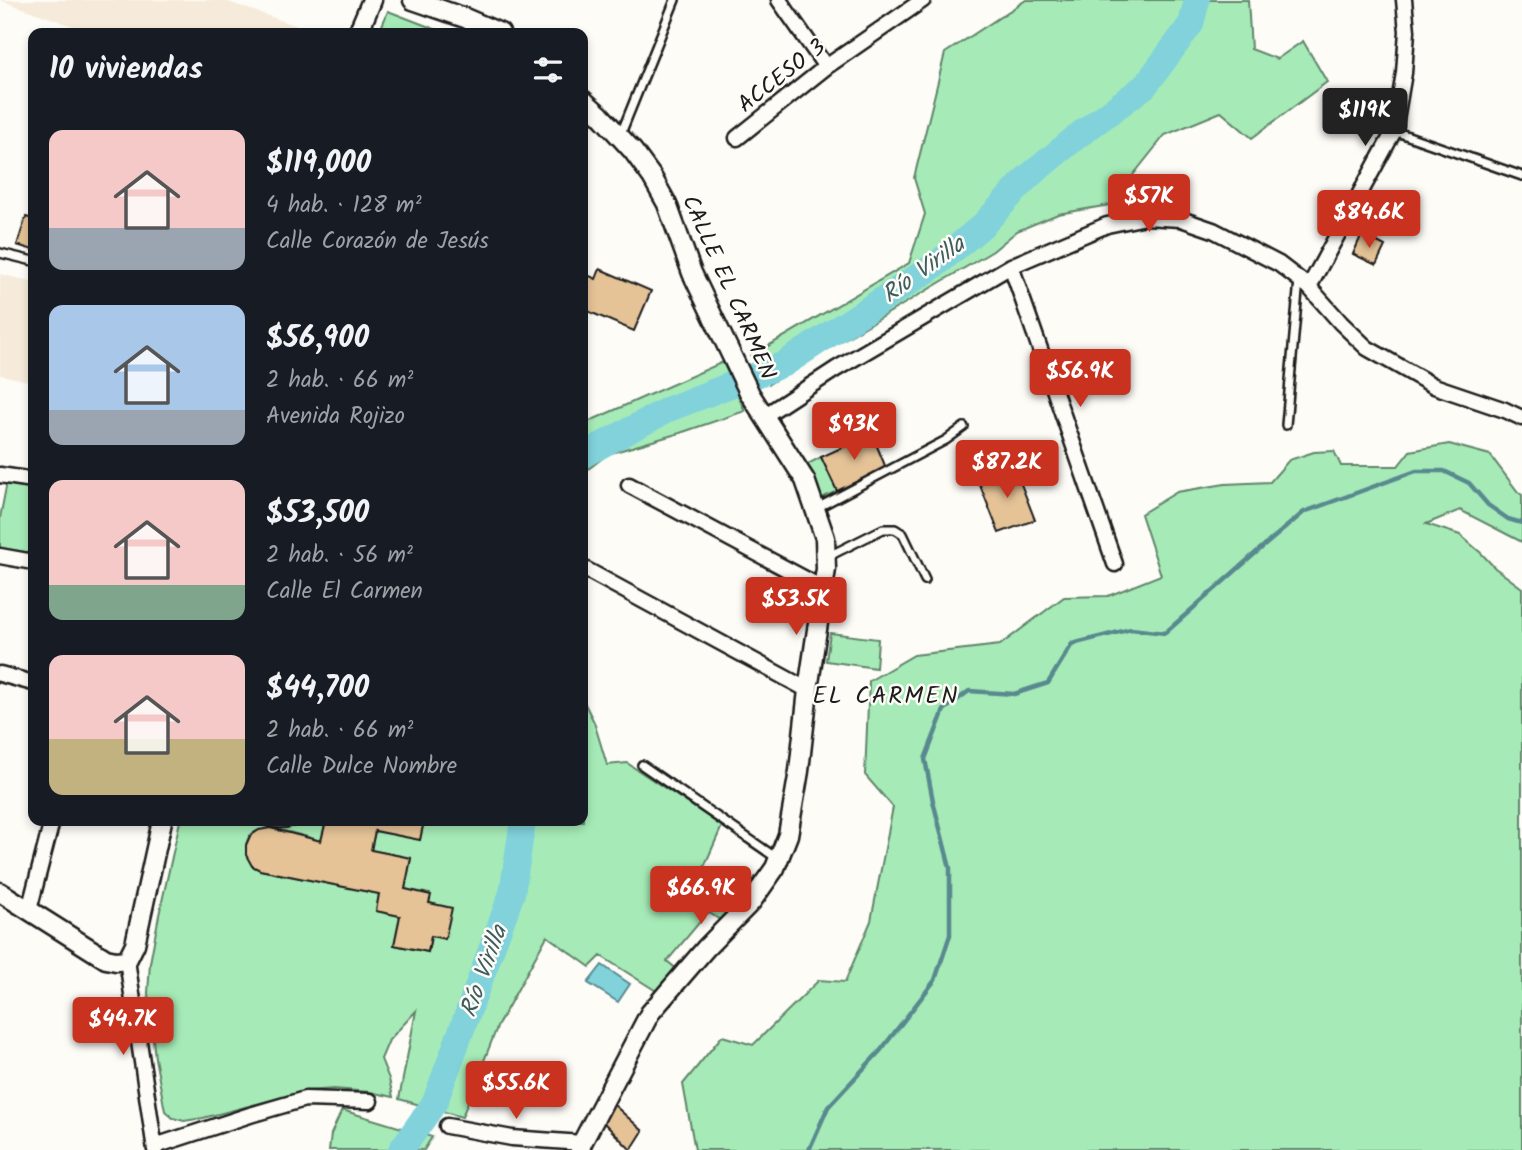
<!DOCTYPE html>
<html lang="es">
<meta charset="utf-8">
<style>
:root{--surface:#171b24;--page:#242831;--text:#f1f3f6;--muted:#9ea1a6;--accent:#c8321e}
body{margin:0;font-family:Kalam,sans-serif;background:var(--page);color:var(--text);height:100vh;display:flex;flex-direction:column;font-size:26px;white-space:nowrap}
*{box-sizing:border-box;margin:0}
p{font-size:23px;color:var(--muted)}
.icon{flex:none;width:38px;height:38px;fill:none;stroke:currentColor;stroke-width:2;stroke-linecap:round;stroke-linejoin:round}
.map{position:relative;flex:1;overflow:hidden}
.panel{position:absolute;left:28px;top:28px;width:560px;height:798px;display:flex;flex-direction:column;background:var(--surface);border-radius:14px;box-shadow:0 4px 10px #0003}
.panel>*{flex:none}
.price{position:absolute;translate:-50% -60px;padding:0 16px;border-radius:7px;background:var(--accent);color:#fff;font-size:23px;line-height:46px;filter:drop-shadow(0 2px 4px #0008)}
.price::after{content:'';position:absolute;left:50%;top:42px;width:21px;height:16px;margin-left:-10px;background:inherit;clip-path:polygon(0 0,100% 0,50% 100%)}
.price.current{background:#222;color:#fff}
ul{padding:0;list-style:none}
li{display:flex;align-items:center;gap:21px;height:175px;padding:0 21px}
li span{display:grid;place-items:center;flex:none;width:196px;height:140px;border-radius:14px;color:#555}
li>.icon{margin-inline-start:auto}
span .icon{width:84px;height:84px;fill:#fffc;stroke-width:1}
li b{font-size:30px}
h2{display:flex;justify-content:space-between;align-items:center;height:84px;padding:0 21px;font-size:30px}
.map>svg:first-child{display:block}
</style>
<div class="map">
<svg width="1522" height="1150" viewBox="0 0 1522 1150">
<rect width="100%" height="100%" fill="#fdfcf7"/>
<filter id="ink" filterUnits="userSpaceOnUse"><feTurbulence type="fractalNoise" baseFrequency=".0143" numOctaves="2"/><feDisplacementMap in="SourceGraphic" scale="14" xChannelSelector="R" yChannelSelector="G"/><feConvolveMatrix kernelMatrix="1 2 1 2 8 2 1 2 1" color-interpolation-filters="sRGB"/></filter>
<g filter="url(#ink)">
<path fill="#f6ebda" d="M0,0H223L317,33H92Z
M0,274L33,282V382L0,375Z"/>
<path fill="#a6ebb7" stroke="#61846a" stroke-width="2" d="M1026,0H1248L1251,49L1277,59L1303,41L1327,82L1252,138L1221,112L1165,135L1122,189L1115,204L1058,214L1017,231L993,251L769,384L751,356L909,263L925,214L914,178L945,53Z
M388,11L445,33H379Z
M723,362L745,411L680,433L608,454L583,473V424Z
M1449,444L1490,455L1518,492L1522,495V542L1460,510L1426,524L1460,535L1481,553L1495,568L1522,588V1150H695L683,1084L722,1036L753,1045L819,980L845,982L871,921L893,807L865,775L869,681L914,655L1000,645L1064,597L1108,596L1161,575L1141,514L1177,492L1225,484L1270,482L1289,460L1314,452L1334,451L1341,466H1398L1410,451Z
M821,457L837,491L820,499L804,466Z
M7,482L33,486V553L0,548V518Z
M830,633L878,639L876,668L826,661Z
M583,700L594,722L607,765L627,763L722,826L704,867L746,897L723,922L708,912L667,961L679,971L661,994L601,956L590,967L547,936L498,1025L462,1117L399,1099L416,1011L389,1040L381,1059L389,1079L393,1097L370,1092L334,1089L306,1091L203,1118L184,1121L173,1118L165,1111L155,1058L148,993L150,963L159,915L180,821H326L321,841C303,836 246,814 246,848C246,859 251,865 260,870L379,894L376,911L400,916L394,945L428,952L431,936L445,938L451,908L429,903L430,894L405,889L411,858L371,850L375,831L420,839L424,821H583Z
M342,1110L432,1137L424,1150H329L331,1134Z"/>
<path fill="#81d2db" stroke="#59898f" stroke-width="2" d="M602,965L630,984L618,1002L588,983Z"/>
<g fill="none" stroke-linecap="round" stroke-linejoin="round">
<path stroke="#59898f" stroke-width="4.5" d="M809,1150L828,1107L881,1050L935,980L950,935V868L933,801L925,759L944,710L969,691L1014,694L1048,683L1072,644L1131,629L1165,633L1259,550L1304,512L1416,471H1444L1469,483L1488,505L1508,519L1522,523"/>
<path stroke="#81d2db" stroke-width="26" d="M583,455L669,409L784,364L937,264L984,224L1029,176L1079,135L1145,86L1191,24L1197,0
M401,1150L435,1102L512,893L523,821"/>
</g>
<path fill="#e5c397" stroke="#1c1c1c" stroke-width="2" d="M26,217L33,219V250L17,245Z
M1362,234L1385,246L1376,265L1353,254Z
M600,269L651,291L634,331L583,309V273L596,279Z
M872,434L886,468L837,491L821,457Z
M1014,466L1035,520L999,533L978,480Z
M326,821H424L420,840L375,831L371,850L411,858L405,889L431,895L429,903L452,908L445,939L431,936L428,952L394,945L400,916L376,911L379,894L260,870L252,866L246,855V845L250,836L259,830L270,828L321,841Z
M613,1104L643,1131L631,1150L602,1121Z"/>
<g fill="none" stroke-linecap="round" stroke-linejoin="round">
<defs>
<path id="service" d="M1394,131L1522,176
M620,136L675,0
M0,253L33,261
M1286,425L1299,280
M817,508L946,440L964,427
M827,557L883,529H895L903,534L925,580
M642,765L778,859
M266,821C276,825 285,824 295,821"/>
<path id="minor" d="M779,0L826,67
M737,138L826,67L923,0
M1011,266L1115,564
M1309,287L1394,131L1404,73L1407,31L1404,0
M764,416L836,369L1011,266L1107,225L1146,217L1181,219L1213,230L1279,264L1309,287L1341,323L1367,348L1434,386L1505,410L1522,418
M0,475L33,480
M629,485L824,589
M0,556L33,562
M583,568L808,690
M0,674L33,683
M29,910L52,821
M127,960L155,1150
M447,1126L512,1138L582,1143
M155,1146L250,1115L305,1099L370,1101"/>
<path id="tertiary" d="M413,0L465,18L500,33
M358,33L372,0
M0,892L106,959L116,961L127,960L135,944L162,821
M580,1150L582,1143L650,1013L706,948L751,902L775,868L788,835L799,771L808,690L826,569L825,538L805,480L750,394L692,273L667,204L652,177L633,151L600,115L583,100"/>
</defs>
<use href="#service" stroke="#1c1c1c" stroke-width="12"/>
<use href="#minor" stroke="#1c1c1c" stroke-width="19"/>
<use href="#tertiary" stroke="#1c1c1c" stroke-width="23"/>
<use href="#service" stroke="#fdfcf7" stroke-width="7"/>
<use href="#minor" stroke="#fdfcf7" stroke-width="14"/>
<use href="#tertiary" stroke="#fdfcf7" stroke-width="18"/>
</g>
</g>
<g text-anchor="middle" stroke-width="5" stroke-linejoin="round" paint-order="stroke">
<g font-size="23" fill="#1c1c1c" stroke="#fdfcf7">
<text transform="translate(781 75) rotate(-38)" y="8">ACCESO 3</text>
<text transform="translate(730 287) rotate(66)" y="8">CALLE EL CARMEN</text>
</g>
<g font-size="24" font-style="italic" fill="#3f5c5f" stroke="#fdfcf7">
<text transform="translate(923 269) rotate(-36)" y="8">Río Virilla</text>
<text transform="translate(483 971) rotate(-70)" y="8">Río Virilla</text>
</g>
<g font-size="24" letter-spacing="2" fill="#1c1c1c" stroke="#fdfcf7">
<text x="886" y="703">EL CARMEN</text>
</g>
</g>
</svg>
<b class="price current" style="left:1365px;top:148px">$119K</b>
<b class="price" style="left:1149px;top:234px">$57K</b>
<b class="price" style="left:1369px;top:250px">$84.6K</b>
<b class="price" style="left:1080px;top:409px">$56.9K</b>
<b class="price" style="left:854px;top:462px">$93K</b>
<b class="price" style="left:1007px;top:500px">$87.2K</b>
<b class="price" style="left:796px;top:637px">$53.5K</b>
<b class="price" style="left:701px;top:926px">$66.9K</b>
<b class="price" style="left:123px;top:1057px">$44.7K</b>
<b class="price" style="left:516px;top:1121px">$55.6K</b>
<section class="panel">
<h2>10 viviendas<svg class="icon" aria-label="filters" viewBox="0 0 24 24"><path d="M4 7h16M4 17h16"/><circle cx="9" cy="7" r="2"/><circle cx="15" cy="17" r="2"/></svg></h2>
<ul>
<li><span style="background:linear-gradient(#f6c9c9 70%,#9aa5b1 0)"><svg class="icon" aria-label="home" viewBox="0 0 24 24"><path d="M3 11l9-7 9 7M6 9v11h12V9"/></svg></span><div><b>$119,000</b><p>4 hab. · 128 m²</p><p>Calle Corazón de Jesús</p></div></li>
<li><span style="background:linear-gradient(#a9c7e8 75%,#9aa5b1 0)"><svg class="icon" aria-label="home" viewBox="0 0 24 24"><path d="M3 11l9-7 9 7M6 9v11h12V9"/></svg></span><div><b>$56,900</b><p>2 hab. · 66 m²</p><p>Avenida Rojizo</p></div></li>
<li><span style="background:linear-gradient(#f6c9c9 75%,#7fa58c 0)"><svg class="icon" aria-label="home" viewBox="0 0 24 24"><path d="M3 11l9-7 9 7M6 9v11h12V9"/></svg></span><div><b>$53,500</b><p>2 hab. · 56 m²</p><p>Calle El Carmen</p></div></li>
<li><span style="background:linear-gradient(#f6c9c9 60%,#c2b280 0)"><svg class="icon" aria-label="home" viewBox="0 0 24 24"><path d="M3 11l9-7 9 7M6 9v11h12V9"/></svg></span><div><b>$44,700</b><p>2 hab. · 66 m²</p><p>Calle Dulce Nombre</p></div></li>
</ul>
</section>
</div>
